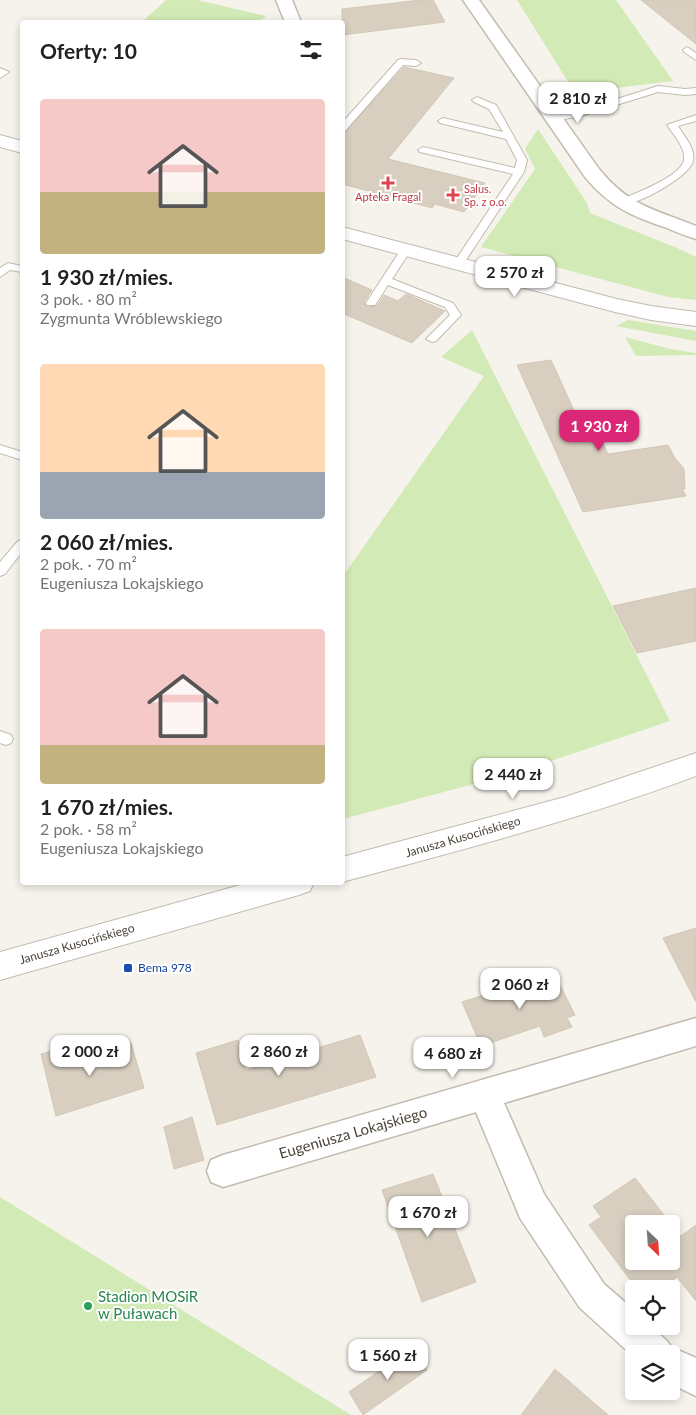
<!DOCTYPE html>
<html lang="pl">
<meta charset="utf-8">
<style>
:root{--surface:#fff;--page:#f2f2f2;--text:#222;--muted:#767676;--accent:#db2777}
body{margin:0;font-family:Lato,sans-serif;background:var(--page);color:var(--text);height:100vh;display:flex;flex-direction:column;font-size:19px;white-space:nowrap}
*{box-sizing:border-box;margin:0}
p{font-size:16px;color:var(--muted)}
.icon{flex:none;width:28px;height:28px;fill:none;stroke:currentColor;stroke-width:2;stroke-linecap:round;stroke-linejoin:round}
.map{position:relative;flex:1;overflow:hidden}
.side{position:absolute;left:20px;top:20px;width:325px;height:865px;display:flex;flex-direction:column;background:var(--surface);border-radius:5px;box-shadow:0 2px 8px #0003}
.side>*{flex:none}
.needle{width:32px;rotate:155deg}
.fabs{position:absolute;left:625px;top:1215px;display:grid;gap:10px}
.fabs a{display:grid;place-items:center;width:55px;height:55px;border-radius:5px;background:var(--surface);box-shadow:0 2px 8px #0003;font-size:25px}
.price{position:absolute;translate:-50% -42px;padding:0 11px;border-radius:10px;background:#fff;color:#222;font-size:16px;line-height:32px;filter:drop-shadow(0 1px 2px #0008)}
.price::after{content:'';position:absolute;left:50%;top:30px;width:15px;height:11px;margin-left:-8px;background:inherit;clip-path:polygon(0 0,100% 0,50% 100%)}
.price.selected{background:var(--accent);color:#fff}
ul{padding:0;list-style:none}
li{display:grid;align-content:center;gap:10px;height:265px;padding:0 20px}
li span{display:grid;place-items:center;height:155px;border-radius:5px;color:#555}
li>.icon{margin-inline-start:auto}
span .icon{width:90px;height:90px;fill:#fffc;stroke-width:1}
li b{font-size:21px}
h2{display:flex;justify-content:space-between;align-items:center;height:60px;padding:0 20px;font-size:21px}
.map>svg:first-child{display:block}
</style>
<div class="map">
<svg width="696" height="1415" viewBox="0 0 696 1415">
<rect width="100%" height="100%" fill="#f6f3ec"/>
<path fill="#d2eab5" d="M166,0H197L266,16L259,22H142Z
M517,0H616L673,81L575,93Z
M538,129L587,203L590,213L677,248L696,257V300L668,297L481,247L535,169L525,149Z
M628,320L696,331V341L616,326Z
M472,330L670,721L515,773L343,819V576L484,376L441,357Z
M625,337L670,349L696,353V355L636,356Z
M0,1197L351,1415H0Z"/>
<path fill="#d8cfc1" stroke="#d3c7b4" d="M421,0H433L445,22L342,35V9Z
M641,0H696V44Z
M404,67L454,78L388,159L485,183L464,212L435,204L432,208L342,184V135Z
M342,277L372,290L364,302L367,307L377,306L384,295L398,301L406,294L445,311L412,343L342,313Z
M551,360L577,417L589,415L608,454L668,445L675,458L684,469L685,489H682L686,496L583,512L517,365Z
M696,588V641L637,653L613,606Z
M696,928V1002L663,938Z
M554,973L575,1015L567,1018L572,1027L544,1037L540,1026L481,1046L462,1002Z
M360,1035L376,1077L217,1125L196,1053L238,1040L246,1070Z
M131,1043L144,1088L56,1116L41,1054L76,1044L81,1059Z
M192,1117L204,1160L174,1169L164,1127Z
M433,1174L476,1282L422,1302L382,1190Z
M635,1178L671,1224H634V1261H671V1224L681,1236L696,1225V1301L677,1277L660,1289H637L589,1225L601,1217L593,1206Z
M412,1348L427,1370L363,1415L349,1392Z
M555,1369L608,1415H521Z"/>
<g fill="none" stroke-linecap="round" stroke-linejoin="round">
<defs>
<path id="service" d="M687,47L696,53V60L684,52L683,50Z
M401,59L416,60L421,63L416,66L403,65L345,131L342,132V123L398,60Z
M0,68L9,72L0,78Z
M658,86L685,89L696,88V94L685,95L658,92L581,116L553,121L548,118L550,116L576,112Z
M477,97L496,105L527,160L524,172L462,266L458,267L453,264L513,174L420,152L418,150L423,147L515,168L517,160L506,139L440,123L438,121L443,118L503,132L489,109L474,102L472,100Z
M696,115V121L678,126C684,136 696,149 693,161C690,177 633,208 618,205V201C633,194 681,177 684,160C686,148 673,134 667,125Z
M406,247L411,250L392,279L453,303L461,315L436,341L432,342L426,339L450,315L445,307L388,285L375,305H367L366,303L402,248Z
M8,263L22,266V272L10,270L0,277V268Z
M0,445L22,452V460L0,453Z
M22,540V552L5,574L0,576V562L18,541Z
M0,731L11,735L13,739L11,743L6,745L0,743Z"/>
<path id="minor" d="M276,0H292L301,22H285Z
M463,0H479L599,169C629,206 654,209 696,226V239C686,236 676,232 667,228C631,216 609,206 585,177Z
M696,1018V1046L504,1103L544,1194L604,1284L634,1310V1326H651L668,1342L671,1347L696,1358V1396L671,1384V1354H634V1357L580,1308L520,1218L476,1112L223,1187L211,1182L207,1171L211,1160L223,1155Z"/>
<path id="tertiary" d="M0,135L22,141V153L0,147Z
M342,227L617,299L651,306L696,312V326L651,320L615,312L342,239Z
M696,753V776C581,819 461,850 342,882V857L565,797Z
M251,882H314L310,891L299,895L0,980V952Z"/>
</defs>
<use href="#service" stroke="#c2bbae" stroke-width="2"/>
<use href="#minor" stroke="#c2bbae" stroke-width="3"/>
<use href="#tertiary" stroke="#c2bbae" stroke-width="2"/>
<use href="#service" fill="#fff" fill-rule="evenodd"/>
<use href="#minor" fill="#fff" fill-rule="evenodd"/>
<use href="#tertiary" fill="#fff" fill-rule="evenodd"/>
</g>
<g fill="#e0444e" stroke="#fff" stroke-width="2">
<path d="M385.5 175.5h5v5h5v5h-5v5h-5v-5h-5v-5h5z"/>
<path d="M450.5 187.5h5v5h5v5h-5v5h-5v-5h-5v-5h5z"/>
</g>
<rect fill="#1a4fb4" stroke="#fff" stroke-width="2" x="123" y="963" width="10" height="10" rx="2.5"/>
<circle fill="#2e9e5b" stroke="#fff" stroke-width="2" cx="88" cy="1306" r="5"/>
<g text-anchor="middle" stroke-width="4" stroke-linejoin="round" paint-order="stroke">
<g font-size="11" fill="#be3a42" stroke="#fff" text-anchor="start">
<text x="464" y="193">Salus.<tspan x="464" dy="13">Sp. z o.o.</tspan></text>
<text x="388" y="201" text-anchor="middle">Apteka Fragal</text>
</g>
<g font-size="12" fill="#4b4439" stroke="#fff">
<text transform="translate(463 837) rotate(-16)" y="4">Janusza Kusocińskiego</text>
<text transform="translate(77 944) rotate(-16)" y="4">Janusza Kusocińskiego</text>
</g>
<g font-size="12" fill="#164399" stroke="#fff" text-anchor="start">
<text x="138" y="972">Bema 978</text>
</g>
<g font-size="15" fill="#4b4439" stroke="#fff">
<text transform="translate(353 1133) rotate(-16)" y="5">Eugeniusza Lokajskiego</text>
</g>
<g font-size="15" fill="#27864d" stroke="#fff" text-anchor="start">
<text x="98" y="1302">Stadion MOSiR<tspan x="98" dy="17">w Puławach</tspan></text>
</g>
</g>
</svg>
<div class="fabs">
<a><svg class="needle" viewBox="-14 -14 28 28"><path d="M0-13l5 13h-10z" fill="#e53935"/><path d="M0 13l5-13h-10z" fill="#767676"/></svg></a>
<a><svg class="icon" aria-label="locate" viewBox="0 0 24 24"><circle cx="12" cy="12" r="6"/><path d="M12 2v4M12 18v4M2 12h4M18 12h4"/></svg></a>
<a><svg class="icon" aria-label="layers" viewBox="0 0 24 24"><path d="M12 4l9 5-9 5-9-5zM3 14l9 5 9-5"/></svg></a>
</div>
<b class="price" style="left:578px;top:124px">2 810 zł</b>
<b class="price" style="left:515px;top:298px">2 570 zł</b>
<b class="price selected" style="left:599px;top:452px">1 930 zł</b>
<b class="price" style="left:513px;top:800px">2 440 zł</b>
<b class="price" style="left:520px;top:1010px">2 060 zł</b>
<b class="price" style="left:90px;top:1077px">2 000 zł</b>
<b class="price" style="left:279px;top:1077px">2 860 zł</b>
<b class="price" style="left:453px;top:1079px">4 680 zł</b>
<b class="price" style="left:428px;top:1238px">1 670 zł</b>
<b class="price" style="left:388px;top:1381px">1 560 zł</b>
<section class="side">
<h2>Oferty: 10<svg class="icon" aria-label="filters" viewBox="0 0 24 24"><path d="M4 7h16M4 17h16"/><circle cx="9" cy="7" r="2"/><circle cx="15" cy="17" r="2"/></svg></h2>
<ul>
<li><span style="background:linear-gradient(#f6c9c9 60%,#c2b280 0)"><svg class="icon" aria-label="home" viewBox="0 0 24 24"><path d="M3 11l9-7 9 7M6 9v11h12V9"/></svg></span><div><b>1 930 zł/mies.</b><p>3 pok. · 80 m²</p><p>Zygmunta Wróblewskiego</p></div></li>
<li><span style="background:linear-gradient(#ffd9b3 70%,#9aa5b1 0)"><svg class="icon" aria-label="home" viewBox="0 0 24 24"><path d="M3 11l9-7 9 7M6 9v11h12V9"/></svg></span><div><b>2 060 zł/mies.</b><p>2 pok. · 70 m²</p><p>Eugeniusza Lokajskiego</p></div></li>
<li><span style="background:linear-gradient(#f6c9c9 75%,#c2b280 0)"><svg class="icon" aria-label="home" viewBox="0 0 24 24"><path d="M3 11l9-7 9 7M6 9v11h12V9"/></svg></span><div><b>1 670 zł/mies.</b><p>2 pok. · 58 m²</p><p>Eugeniusza Lokajskiego</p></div></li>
</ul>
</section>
</div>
